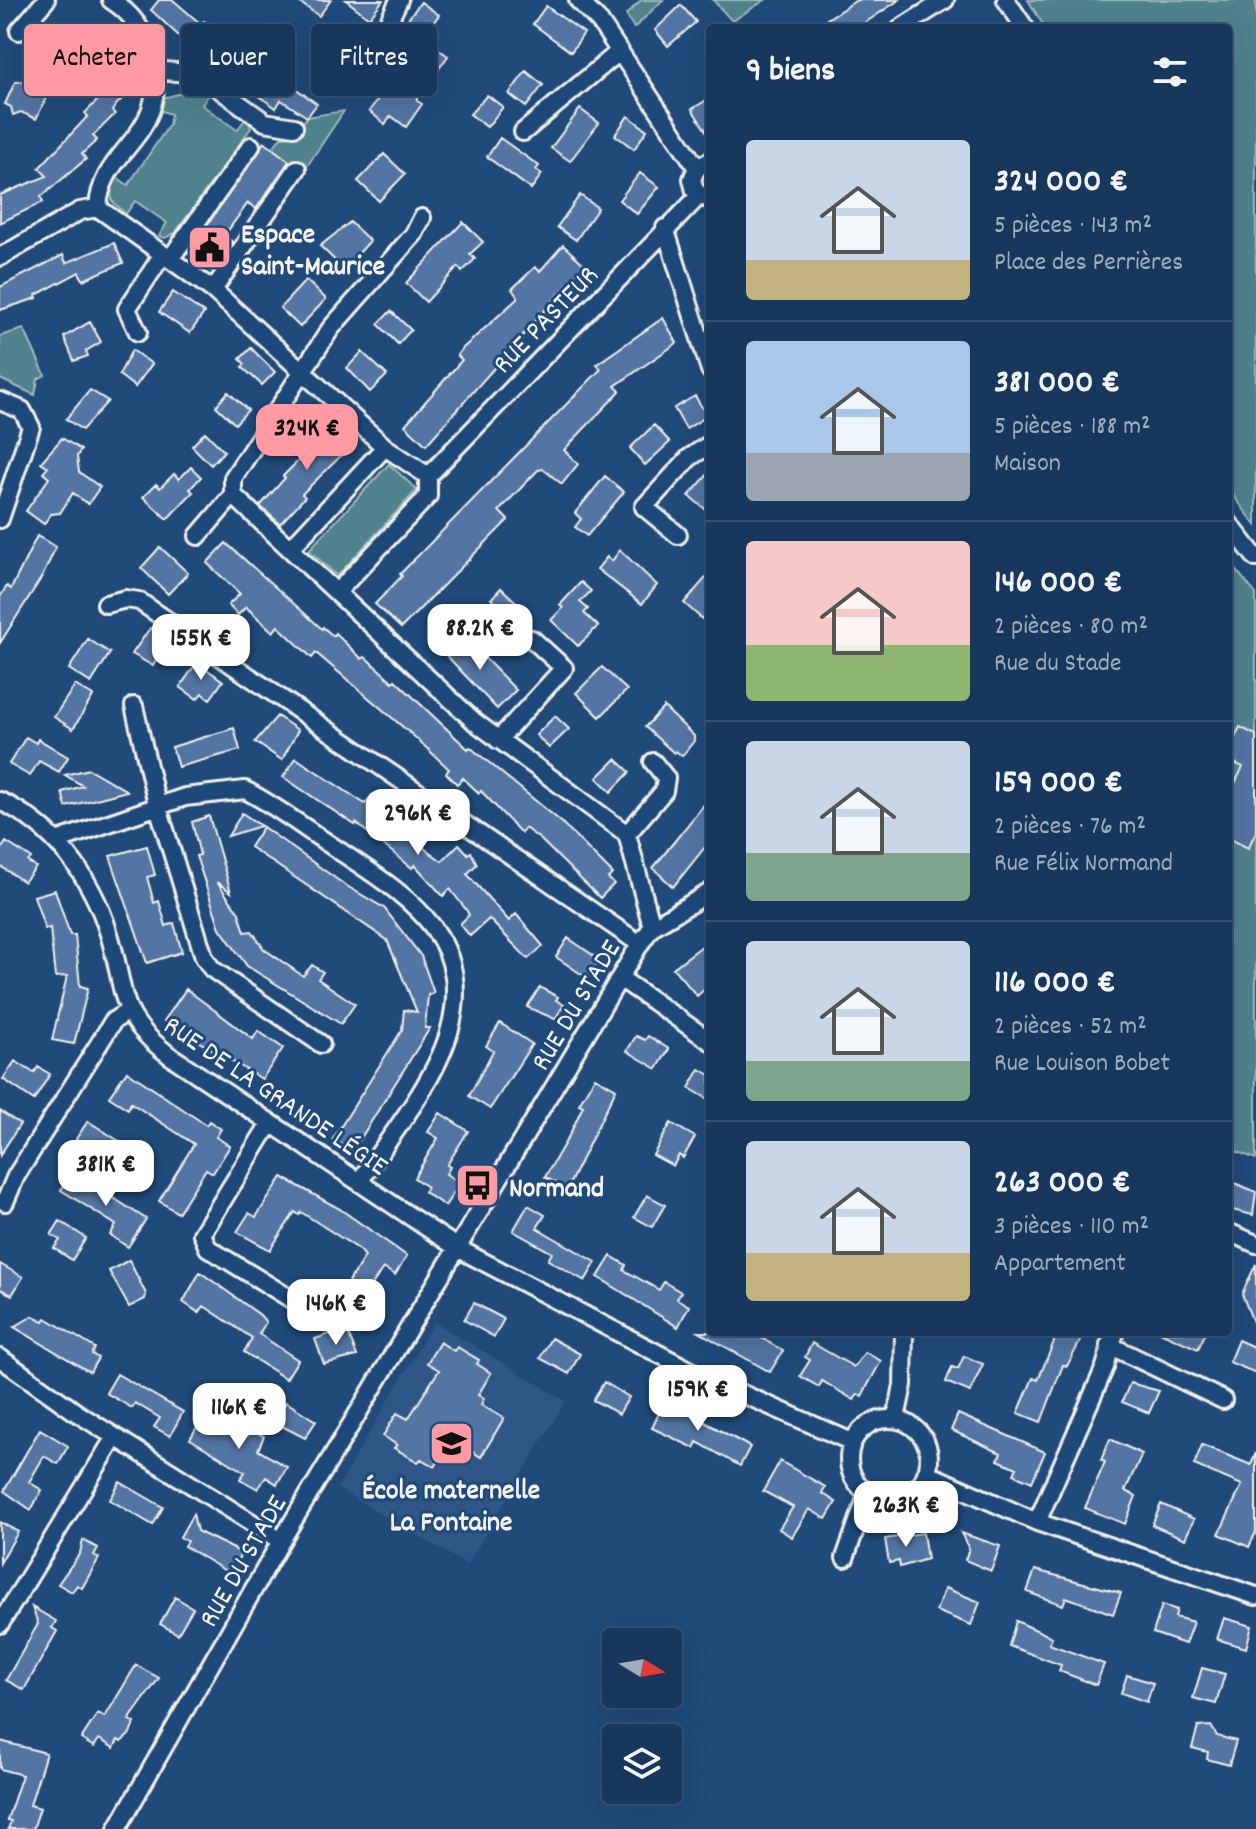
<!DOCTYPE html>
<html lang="fr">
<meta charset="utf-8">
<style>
:root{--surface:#17385c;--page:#244365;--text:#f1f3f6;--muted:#9eacbb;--line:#365272;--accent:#ff9aa2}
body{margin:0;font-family:Dekko,sans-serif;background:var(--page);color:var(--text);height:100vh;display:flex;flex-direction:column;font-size:30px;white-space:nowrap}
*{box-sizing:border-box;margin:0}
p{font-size:26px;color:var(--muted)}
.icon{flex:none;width:44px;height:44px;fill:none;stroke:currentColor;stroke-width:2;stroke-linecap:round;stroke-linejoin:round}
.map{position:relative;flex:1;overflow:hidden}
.side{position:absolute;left:706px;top:24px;width:526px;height:1312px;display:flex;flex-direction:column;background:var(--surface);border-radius:8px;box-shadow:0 8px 32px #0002,0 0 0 2px var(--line)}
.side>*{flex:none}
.banner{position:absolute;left:24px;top:24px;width:562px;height:72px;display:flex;gap:16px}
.needle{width:52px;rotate:101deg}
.fabs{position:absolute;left:602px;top:1628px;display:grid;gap:16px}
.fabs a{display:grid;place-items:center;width:80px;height:80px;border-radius:8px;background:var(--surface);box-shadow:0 8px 32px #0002,0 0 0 2px var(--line);font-size:40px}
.price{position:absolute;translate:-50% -68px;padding:0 18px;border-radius:16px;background:#fff;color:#222;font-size:26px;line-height:52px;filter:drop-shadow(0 2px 4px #0008)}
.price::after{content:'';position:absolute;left:50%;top:48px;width:24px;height:18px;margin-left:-12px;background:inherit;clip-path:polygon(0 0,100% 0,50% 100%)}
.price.current{background:var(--accent);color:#111}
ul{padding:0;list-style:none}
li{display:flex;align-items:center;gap:24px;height:200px;padding:0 40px}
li+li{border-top:2px solid var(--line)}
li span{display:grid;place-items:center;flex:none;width:224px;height:160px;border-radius:8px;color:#555}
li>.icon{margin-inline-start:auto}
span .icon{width:96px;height:96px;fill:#fffc;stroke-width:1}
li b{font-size:34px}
h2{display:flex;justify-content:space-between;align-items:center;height:96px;padding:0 40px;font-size:34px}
.tag{padding:0 28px;border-radius:8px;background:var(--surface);box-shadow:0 8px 32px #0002,0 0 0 2px var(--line);font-size:28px;line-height:72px}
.tag.current{background:var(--accent);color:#111}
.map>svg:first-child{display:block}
</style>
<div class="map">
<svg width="1256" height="1829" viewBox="0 0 1256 1829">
<rect width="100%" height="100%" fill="#1f4a7a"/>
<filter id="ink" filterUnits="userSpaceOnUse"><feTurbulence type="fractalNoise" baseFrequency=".0125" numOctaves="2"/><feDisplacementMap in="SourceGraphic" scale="16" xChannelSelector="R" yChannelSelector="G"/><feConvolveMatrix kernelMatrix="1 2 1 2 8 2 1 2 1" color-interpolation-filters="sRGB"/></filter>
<g filter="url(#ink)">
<path fill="#2e5787" d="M434,1322L566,1401L467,1565L337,1488Z"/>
<path fill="#4f828d" stroke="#a2baba" stroke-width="2" d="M641,0H663L634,28L626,15Z
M713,0H765L732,21Z
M1028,0H1256V525L1228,489V28H1045Z
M202,88L211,91L202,105L237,130L247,117L251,128L175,233L165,238L159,236L167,223L135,201L126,214L112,201L111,188L115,176L128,185L169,125L171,114L159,110L162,98Z
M344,111L303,172L272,149L281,137L293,136L307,117Z
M24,329L45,375L38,379L35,395L0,379V336Z
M389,464L417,490L337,576L309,550Z
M1228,560L1256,594V1159L1228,1148Z"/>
<path fill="#5274a4" stroke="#f4f1e8" stroke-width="2" d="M159,0H173L202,25L204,21L266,63L253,80L192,40L183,34L180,37L151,10Z
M296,0H331L319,16Z
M346,0H383L369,18Z
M857,0H899L857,28H813Z
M421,2L439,15L422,37L404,24Z
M681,5L696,22L668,46L655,30Z
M546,6L584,33L571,52L533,24Z
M74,25L96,33L85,65L65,59Z
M333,28L372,56L359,74L320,45Z
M430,43L448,56L432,78L414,65Z
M130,59L138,68L136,77L140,81L117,104L112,111L115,114L93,136L97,140L82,154L86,159L41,197L43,202L0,223V195L47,176L39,168L88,116L85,113L106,92L101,88Z
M261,70L288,89L291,85L317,104L307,117L281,100L276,108L248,88Z
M526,71L543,85L526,107L509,94Z
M415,73L417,101L422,104L406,127L391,116L385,124L369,111L391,82L403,90Z
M29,81L32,90L47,97L36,119L21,112L13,115L11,107L5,104L15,82Z
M487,95L503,107L487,127L470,114Z
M710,98V137L692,109Z
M580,109L599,123L570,161L551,148Z
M628,116L647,130L634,149L615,135Z
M500,138L539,166L536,170L542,174L531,189L487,157Z
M264,142L289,161L256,209L248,203L224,236L233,242L213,271L188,253Z
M384,154L405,174L379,201L358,181Z
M640,173L659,187L637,214L619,200Z
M580,195L598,208L576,240L557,227Z
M350,222L370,241L344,269L320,246Z
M463,222L483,242L470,254L475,259L462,272L458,267L426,302L406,283Z
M114,243L123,263L83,280L79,272L36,295L37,298L0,310V287L63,255L66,263Z
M563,245L585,265L426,445L405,425L462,360L457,355L462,349L518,298L512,289L535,267L540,271Z
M306,280L326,299L300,327L280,308Z
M173,292L204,313L190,333L159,312Z
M391,311L411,330L398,344L378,324Z
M663,318L677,343L615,386L620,391L564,450L578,464L562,484L543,469L538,470L499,511L508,520L401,628L375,604L402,576L400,574L601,369L597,364Z
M90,322L101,342L86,351L88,356L74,361L64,337Z
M251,348L275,372L262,385L242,367L245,364L240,359Z
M132,350L152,364L135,387L119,375Z
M362,352L387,375L370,392L347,368Z
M90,390L108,401L82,430L66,419Z
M228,392L248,410L235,424L216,406Z
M695,396L707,416L686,429L674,408Z
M337,422L357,440L302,494L305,497L280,524L260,506L285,478L283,476Z
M654,425L670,442L645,465L630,448Z
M205,432L224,451L211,465L192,446Z
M62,438L81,450L77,456L79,472L100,487L88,504L73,493L60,513L51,514L44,524L26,511L49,478L43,473L48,467L41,462Z
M191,467L201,477L190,489L193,492L167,519L143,497L156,484L160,488L174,474L179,479Z
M710,472V513L689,496Z
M605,476L624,492L587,536L575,527L581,519L575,513Z
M37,536L56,547L43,575L0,643V597L7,586L11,589Z
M226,543L322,629L323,627L333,636L335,633L362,659L365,657L393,682L395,680L468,749L470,747L559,820L613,874L608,878L614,884L600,898L541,840L525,828L521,833L481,791L479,793L463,778L457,784L446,773L449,769L417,739L316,653L312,658L278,626L273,632L246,607L238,615L228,605L240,594L207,563Z
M160,547L188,573L168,594L141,568Z
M620,550L657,585L642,604L597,569L607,557L612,561Z
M710,573V610L702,619L684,603Z
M581,582L591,591L580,602L588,609L584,613L598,626L578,646L551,620L563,608L560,605Z
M501,588L527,612L514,626L493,607L496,603L491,599Z
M150,628L169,638L153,666L132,654Z
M463,636L516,690L497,709L445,654Z
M88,639L110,653L91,683L69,669Z
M197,662L223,681L210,699L202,693L197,699L180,687Z
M602,667L627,690L600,717L576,693Z
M75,685L93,696L73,729L54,717Z
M664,707L694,736V741L682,756L676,751L674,753L645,727Z
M277,716L298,730L282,760L255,742Z
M555,716L569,729L549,748L536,735Z
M1240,727L1256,735V832L1248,848L1228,838V797L1243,767L1228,760V752Z
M234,728L240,750L178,767L172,747Z
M26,737L36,743L38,739L68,757L59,772L39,761L30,776L9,764Z
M296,758L365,804L372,795L383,803L376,812L381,817L442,861L459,844L468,854L471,852L477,864L467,874L509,921L516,914L543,946L528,959L489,919L470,936L460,924L469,915L467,911L450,889L443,896L415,865L412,868L356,823L355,825L283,777Z
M616,759L630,772L611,792L597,778Z
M89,769L127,791L66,807L62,792L83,786L65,775Z
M710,797V841L673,887L653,868Z
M242,813L261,826L228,836Z
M209,816L231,892L217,882L239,913L245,932L252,931L264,949L303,976L312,965L323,972L318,979L355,1004L341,1024L247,966L220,928L196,856L200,855L192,822Z
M263,827L345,885L384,908L421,956L434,993L428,995L425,1028H430L352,1152L333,1139L402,1030L404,1010L417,1012L387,940L250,847Z
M6,842L31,858L28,862L36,867L24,882L0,866V851Z
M147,846L155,875L147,877L154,903L159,901L166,926L174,923L182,952L147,963L110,856Z
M55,890L70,935H75L80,986L88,988L74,1044L52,1040L67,976L55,977L50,928L45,929L34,896Z
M568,938L600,960L587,978L556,957Z
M710,940V984L697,996L673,968Z
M540,987L558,997L556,1000L564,1005L555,1019L527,1007Z
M186,989L253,1039L258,1031L283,1048L262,1079L164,1021Z
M500,1023L532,1044L490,1109L469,1096L493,1051L486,1046Z
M636,1036L645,1040L648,1036L669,1049L657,1069L627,1051Z
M15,1061L34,1073L38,1067L50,1074L34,1100L3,1079Z
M700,1069L710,1075V1100L689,1088Z
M127,1071L206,1125L209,1121L221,1129L216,1137L230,1146L213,1173L206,1169L178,1213L159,1201L194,1144L131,1103L128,1109L109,1097Z
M595,1077L616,1089L567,1189L545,1177L570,1134L583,1106L579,1104Z
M0,1111L20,1124L0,1155Z
M440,1113L468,1131L447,1165L450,1167L446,1174L460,1183L445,1206L424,1192L427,1187L414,1178L438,1138L428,1132Z
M88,1121L122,1143L111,1160L76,1139Z
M671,1123L695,1137L683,1158L679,1155L673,1166L653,1155Z
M73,1172L146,1219L128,1247L110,1235L116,1225L61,1190Z
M282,1177L340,1209L407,1256L395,1275L383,1268L349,1320L332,1308L365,1256L360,1250L301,1212L299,1215L295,1212L270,1250L237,1232L249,1213L256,1217Z
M1228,1180L1256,1192L1253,1215L1228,1209Z
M647,1195L665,1205L652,1227L634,1217Z
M528,1205L545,1215L537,1228L596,1262L585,1281L548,1260L552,1253L513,1231Z
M60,1221L86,1238L72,1260L54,1248L60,1240L51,1235Z
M611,1256L626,1265L624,1270L659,1290L664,1282L681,1292L677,1299L689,1306L678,1327L598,1277Z
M129,1260L146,1294L145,1299L129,1307L109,1271Z
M0,1264L23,1277L12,1295L0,1289Z
M1256,1264V1327H1255L1242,1294Z
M200,1272L260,1315L266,1322L259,1334L298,1360L286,1379L244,1352L252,1338L204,1306L199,1313L183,1302Z
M474,1303L504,1319L494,1337L464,1320Z
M33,1316L44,1321L46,1318L95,1348L92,1354L98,1358L90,1372L14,1327Z
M346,1328L357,1356L324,1364L315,1339Z
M699,1332H752L783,1351L770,1372Z
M1058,1332L1083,1336L1067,1366L1063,1365L1041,1422L1018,1413L1033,1378L1038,1380Z
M1160,1332H1206L1198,1349Z
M551,1338L580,1354L569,1374L540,1358Z
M1238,1340L1256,1348V1373L1229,1362Z
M440,1342L454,1351L457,1347L479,1360L477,1364L491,1373L478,1395L484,1398L481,1405L504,1418L481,1457L452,1439L435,1467L421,1459L418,1462L394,1448L397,1445L383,1436L397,1413L408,1419L439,1370L427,1363Z
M812,1343L854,1367L865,1352L881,1361L862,1396L858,1394L854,1400L822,1381L819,1387L800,1376L810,1360L805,1357Z
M964,1356L983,1364L970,1392L946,1382L952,1367L958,1369Z
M117,1374L183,1412L170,1436L154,1427L160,1418L135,1403L132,1408L106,1393Z
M604,1382L629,1397L619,1414L593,1400Z
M1130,1383L1159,1391L1149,1413L1122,1402Z
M665,1400L750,1447L740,1466L697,1442L694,1448L652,1428Z
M286,1402L316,1421L305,1438L274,1422Z
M958,1414L1045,1452L1032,1482L1014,1474L1017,1468L998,1460L1001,1453L951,1430Z
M215,1416L248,1435V1430L264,1436L258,1450L287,1467L277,1484L266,1477L258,1489L240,1479L245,1472L190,1439L200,1422L208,1427Z
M40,1429L68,1446L58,1464L44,1456L29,1482L42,1490L31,1510L4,1491Z
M1110,1439L1142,1454L1125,1491L1136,1496L1125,1524L1085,1508L1105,1462L1101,1460Z
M1202,1445L1251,1465L1256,1453V1532L1249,1547L1219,1534L1242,1485L1194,1465Z
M780,1461L825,1487L822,1493L836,1502L826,1519L809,1509L792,1537L779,1529L793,1507L763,1491Z
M120,1482L163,1507L153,1525L110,1500Z
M1161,1504L1194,1519L1185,1539L1152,1525Z
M193,1514L197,1531L242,1553L229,1573L184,1546L187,1541L180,1537Z
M0,1522L18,1532L0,1563Z
M923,1533L927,1559L900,1567L899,1561L889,1563L885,1539Z
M961,1533L1000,1546L991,1571L965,1560L969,1549Z
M83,1540L98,1548L94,1555L99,1558L82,1588L77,1585L72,1592L58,1584L80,1553Z
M1035,1570L1121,1593L1113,1614L1066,1597L1063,1605L1027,1592Z
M945,1588L980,1602L971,1625L936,1611Z
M175,1597L193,1608L178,1634L160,1624Z
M1162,1605L1177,1610L1175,1617L1193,1622L1185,1644L1153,1633Z
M32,1607L56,1621L52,1628L57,1631L24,1690L6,1680L38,1624Z
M1224,1618L1252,1626L1246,1648L1217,1639Z
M1016,1621L1052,1637L1049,1644L1104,1664L1096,1685L1059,1671L1061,1665L1009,1646Z
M136,1665L159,1678L129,1720L135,1723L129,1735L121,1742L118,1740L114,1748L99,1739L94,1747L81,1739L98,1713L105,1717Z
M1202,1668L1225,1674L1216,1704L1193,1698Z
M1127,1675L1153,1683L1147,1702L1121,1693Z
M1211,1726L1217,1736L1236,1741L1229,1765L1207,1759L1208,1752L1192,1748L1198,1727Z
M0,1741L46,1753L30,1805L40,1808L33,1829H8L11,1821L7,1820L22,1775L0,1769Z"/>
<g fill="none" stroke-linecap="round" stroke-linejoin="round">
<defs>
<path id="minor" d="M578,0L600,22L697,168
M1006,0L1025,28
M901,28L945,0
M19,31L46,0
M382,35L399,0
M154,70L198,74L265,122L294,127
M523,132L620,51
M710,161L697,168L692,179L695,191L710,200
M98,208C101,145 173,138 151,54C145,31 131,13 111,0
M665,228L710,370
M0,257L80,211L98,208L213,290L385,447L428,476
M170,259L251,146
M213,290L297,169
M138,332L127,309L163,254
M0,401L22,410L31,427L0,519
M385,447L290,549L475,722L627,834L652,927
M428,476L699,196
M233,495L290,549
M1228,522L1256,558
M678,535L644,507L689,458L710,444
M198,536L233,495V478L331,328L414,234L422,218
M337,592L428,496V476
M106,604L126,599L139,601L640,944
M134,706L156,800L204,957L212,969L321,1044
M498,740L564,668L532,639
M0,801C54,826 92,877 109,934C127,992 115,1014 169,1055L459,1249L697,1374L852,1442
M627,834L664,791L666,778L653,762
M56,841L185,797L245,790C276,806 303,827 332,846C403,894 479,935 448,1036C433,1084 388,1140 359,1182
M620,978L710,1041
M270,1123L202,1234L208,1248L291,1299
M5,1202L16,1176L102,1039L113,1021L127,1012
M1228,1232L1256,1244
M1109,1345L1223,1400
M0,1358L77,1413L281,1541
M849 1459a40 40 0 1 1 80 0a40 40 0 1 1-80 0Z
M896,1419L903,1385L904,1332
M926,1473L1037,1522L1256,1596
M1037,1522L1105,1367L1115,1332
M845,1558L868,1493
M0,1624L115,1437
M117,1829L281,1541L640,944L652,927L710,892"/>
</defs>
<use href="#minor" stroke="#f4f1e8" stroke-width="22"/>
<use href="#minor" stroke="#1f4a7a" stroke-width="16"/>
</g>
</g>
<defs>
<symbol id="civic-square" viewBox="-11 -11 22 22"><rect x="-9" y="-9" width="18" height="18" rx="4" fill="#ff9aa2" stroke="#1f4a7a"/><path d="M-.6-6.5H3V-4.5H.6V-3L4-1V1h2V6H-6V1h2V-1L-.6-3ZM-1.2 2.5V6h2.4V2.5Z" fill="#111"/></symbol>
<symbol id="bus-square" viewBox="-11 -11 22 22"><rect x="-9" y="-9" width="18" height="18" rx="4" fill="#ff9aa2" stroke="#1f4a7a"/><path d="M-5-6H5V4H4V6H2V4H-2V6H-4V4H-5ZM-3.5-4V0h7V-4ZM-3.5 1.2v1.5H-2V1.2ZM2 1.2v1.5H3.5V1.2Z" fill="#111"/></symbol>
<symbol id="school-square" viewBox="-11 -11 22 22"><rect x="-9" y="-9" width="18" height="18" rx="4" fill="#ff9aa2" stroke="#1f4a7a"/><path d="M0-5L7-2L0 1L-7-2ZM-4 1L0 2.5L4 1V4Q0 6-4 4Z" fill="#111"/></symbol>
</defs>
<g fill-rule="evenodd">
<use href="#civic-square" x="184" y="222" width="51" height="51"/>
<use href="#bus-square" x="452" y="1160" width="51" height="51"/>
<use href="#school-square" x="426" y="1418" width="51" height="51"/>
</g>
<g text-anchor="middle" stroke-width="6" stroke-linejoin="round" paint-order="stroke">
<g font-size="28" font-weight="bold" fill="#f4f1e8" stroke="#1f4a7a" text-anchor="start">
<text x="241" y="242">Espace<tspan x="241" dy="32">Saint-Maurice</tspan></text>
<text x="509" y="1196">Normand</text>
<text x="451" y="1498" text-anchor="middle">École maternelle<tspan x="451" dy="32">La Fontaine</tspan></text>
</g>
<g font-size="28" fill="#f4f1e8" stroke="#1f4a7a">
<text transform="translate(544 318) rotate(-46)" y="10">RUE PASTEUR</text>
<text transform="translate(574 1004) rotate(-59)" y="10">RUE DU STADE</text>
<text transform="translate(277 1094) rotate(34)" y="10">RUE DE LA GRANDE LÉGIE</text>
<text transform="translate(241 1560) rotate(-60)" y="10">RUE DU STADE</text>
</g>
</g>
</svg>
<div class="fabs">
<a><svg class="needle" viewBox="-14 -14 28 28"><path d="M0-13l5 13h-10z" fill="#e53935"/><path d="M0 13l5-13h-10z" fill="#9eacbb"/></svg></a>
<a><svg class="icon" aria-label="layers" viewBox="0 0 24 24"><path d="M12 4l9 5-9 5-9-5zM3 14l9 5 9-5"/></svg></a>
</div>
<b class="price current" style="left:307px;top:472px">324K €</b>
<b class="price" style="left:480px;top:672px">88.2K €</b>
<b class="price" style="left:201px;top:682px">155K €</b>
<b class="price" style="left:418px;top:857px">296K €</b>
<b class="price" style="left:106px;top:1208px">381K €</b>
<b class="price" style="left:336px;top:1347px">146K €</b>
<b class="price" style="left:698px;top:1433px">159K €</b>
<b class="price" style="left:239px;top:1451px">116K €</b>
<b class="price" style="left:906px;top:1549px">263K €</b>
<div class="banner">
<a class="tag current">Acheter</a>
<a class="tag">Louer</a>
<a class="tag">Filtres</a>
</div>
<section class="side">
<h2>9 biens<svg class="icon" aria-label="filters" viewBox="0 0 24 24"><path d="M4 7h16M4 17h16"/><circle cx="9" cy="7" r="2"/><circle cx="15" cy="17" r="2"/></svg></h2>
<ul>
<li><span style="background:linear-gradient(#c9d6e8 75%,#c2b280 0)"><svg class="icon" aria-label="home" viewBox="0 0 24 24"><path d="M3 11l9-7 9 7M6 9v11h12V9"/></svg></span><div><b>324 000 €</b><p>5 pièces · 143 m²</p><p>Place des Perrières</p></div></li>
<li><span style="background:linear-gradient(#a9c7e8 70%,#9aa5b1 0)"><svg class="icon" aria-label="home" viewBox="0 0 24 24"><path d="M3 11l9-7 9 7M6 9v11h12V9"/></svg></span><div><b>381 000 €</b><p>5 pièces · 188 m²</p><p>Maison</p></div></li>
<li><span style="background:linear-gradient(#f6c9c9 65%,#8fb573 0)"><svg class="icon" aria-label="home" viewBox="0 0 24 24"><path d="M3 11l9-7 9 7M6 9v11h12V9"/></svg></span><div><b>146 000 €</b><p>2 pièces · 80 m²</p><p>Rue du Stade</p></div></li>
<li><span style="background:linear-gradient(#c9d6e8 70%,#7fa58c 0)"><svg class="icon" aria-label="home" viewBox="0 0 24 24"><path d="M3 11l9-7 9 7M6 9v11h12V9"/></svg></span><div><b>159 000 €</b><p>2 pièces · 76 m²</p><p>Rue Félix Normand</p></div></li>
<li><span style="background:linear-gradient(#c9d6e8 75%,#7fa58c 0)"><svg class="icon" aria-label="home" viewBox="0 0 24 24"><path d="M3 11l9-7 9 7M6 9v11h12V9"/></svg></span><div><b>116 000 €</b><p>2 pièces · 52 m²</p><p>Rue Louison Bobet</p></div></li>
<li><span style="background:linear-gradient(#c9d6e8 70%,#c2b280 0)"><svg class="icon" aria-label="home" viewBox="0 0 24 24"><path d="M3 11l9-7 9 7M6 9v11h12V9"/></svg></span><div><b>263 000 €</b><p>3 pièces · 110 m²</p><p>Appartement</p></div></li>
</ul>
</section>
</div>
